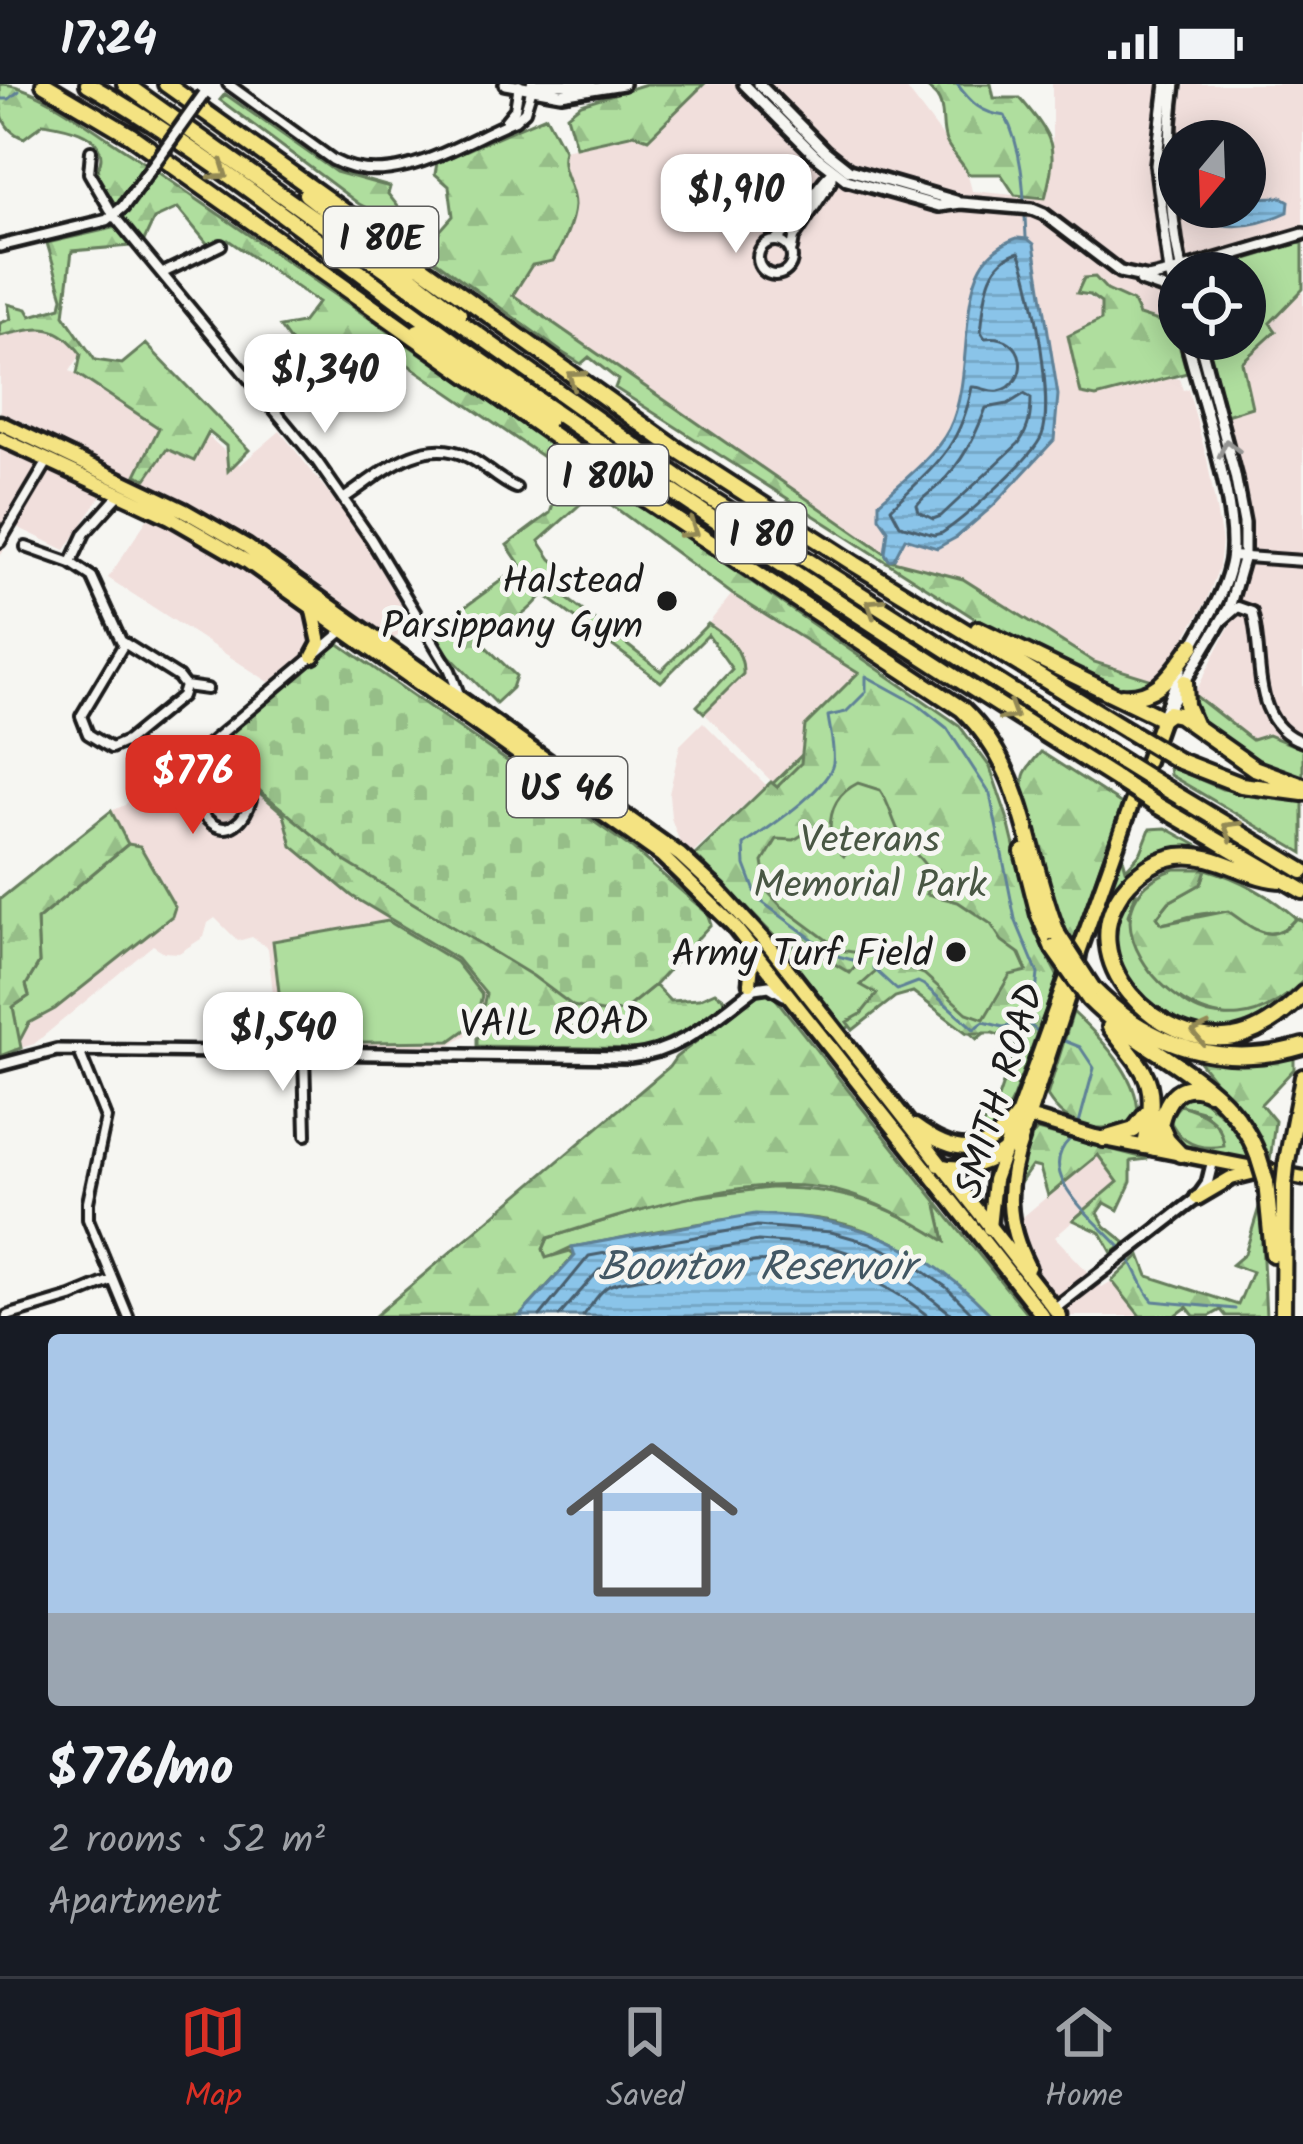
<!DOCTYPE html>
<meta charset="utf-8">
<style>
:root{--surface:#171b24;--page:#20242c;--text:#f1f3f6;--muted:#9ea1a6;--line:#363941;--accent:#d93025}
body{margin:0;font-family:Kalam,sans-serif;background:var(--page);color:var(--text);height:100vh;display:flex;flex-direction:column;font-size:45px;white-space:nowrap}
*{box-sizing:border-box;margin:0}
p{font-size:39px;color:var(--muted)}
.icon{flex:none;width:66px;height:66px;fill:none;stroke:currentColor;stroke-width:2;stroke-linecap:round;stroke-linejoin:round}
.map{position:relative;height:1232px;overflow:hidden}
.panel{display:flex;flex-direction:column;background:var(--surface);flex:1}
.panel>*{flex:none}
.needle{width:78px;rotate:199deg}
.controls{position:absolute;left:1158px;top:36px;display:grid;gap:24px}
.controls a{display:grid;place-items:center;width:108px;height:108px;border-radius:50%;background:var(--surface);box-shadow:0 6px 30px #0003;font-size:60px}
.price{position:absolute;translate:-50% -102px;padding:0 27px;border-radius:24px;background:#fff;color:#222;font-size:39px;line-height:78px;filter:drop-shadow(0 3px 6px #0008)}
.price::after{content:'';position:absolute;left:50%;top:72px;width:36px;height:27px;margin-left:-18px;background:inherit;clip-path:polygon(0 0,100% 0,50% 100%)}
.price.active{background:var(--accent);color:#fff}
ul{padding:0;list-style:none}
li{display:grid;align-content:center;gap:24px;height:636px;padding:0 48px}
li+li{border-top:3px solid var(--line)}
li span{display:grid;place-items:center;height:372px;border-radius:12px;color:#555}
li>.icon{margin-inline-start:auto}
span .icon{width:216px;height:216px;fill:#fffc;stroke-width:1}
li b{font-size:51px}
.status{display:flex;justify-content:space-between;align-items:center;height:84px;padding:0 60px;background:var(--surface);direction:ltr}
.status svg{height:33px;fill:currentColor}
.dock{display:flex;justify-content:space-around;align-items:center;height:168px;border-top:3px solid var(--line);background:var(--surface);font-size:33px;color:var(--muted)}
.dock a{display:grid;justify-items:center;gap:6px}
.dock .active{color:var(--accent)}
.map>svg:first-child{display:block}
</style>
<div class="status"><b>17:24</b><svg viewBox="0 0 49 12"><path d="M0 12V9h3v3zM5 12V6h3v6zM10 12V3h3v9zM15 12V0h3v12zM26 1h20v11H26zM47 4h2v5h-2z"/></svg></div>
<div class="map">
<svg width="1303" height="1232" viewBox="0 0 1303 1232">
<defs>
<pattern id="forest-firs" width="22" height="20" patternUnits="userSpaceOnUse" patternTransform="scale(3)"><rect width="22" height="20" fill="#afde9e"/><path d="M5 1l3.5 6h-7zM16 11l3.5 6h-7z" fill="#96be88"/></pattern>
<pattern id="cemetery-stones" width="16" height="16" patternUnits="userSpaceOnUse" patternTransform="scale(3)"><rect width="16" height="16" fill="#afde9e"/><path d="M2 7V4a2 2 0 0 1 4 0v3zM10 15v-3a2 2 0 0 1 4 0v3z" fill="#96be88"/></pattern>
<pattern id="water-rules" width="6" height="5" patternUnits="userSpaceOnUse" patternTransform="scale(3)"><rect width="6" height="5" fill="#8ac4e9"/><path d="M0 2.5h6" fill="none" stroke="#76a8c7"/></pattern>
</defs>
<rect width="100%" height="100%" fill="#f6f6f2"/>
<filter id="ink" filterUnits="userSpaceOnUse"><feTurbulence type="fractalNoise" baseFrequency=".00833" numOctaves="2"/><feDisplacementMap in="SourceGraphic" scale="24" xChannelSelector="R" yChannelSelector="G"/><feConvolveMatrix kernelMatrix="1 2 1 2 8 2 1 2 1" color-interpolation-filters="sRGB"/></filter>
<g filter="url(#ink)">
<path fill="#f1dfdc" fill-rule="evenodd" d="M704,0H903L966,83L972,107L1044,114L1052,77V0H1161L1154,58V93L1174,242L1139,231L1133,218L1107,206L1095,193L1084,194L1078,208L1101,220V236L1068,252L1096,313L1171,293L1179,295L1183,306L1188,305L1207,375L1222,458L1219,483L1206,518L1159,598L1094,578L963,496L889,476L885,469L512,211L532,181L553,177L561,166L575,120L560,80L564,66L634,50L648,55Z
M1185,0H1303V665L1252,656L1194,611L1231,539L1249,486L1239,387L1203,255H1245V189H1190L1176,113L1174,52ZM1179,57H1245V123H1179Z
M41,243L66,250L81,270L70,287L200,345L240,381L280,347L354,441L411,538L394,555L283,475L204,429L30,348V341L0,328V252Z
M0,361L103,409L65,466L17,443L0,472Z
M150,431L238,479L310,530L317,545L313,566L272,600L108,494Z
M732,510L859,590L805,642L802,679L777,703L704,629L743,590L732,557L708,540Z
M703,638L766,701L692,770L680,759L671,734L669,710L680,661Z
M201,661L284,730L352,812L457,875L486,910L478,944L451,961L279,964L268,864L252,853L238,857L215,834L208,839L204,853L179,869L164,868L153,861L34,960L21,964L15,945L127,760L111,727L125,721L145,697Z
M1098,1070L1118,1098L1055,1153L1102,1203L1112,1197L1140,1232H1068L1029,1176L1018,1137Z"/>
<path fill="#afde9e" stroke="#667d5d" stroke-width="3" d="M1303,158V205L1270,239L1276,247L1242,278L1252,323L1226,331L1203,255H1245V189H1210L1223,182Z
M552,503L661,587L708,540C728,554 744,565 743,590L704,629L697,622L732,585L708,551L661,598L543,510Z
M874,600L1004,837L1027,887L988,946L977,955C906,893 923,891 846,945L776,856L700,771Z
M1188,606L1252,656L1268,651L1303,665V694L1241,670L1192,627Z
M1169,682L1222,705L1303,716V769L1170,691Z
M1166,744L1211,769L1153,776L1105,831L1106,813L1122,771L1126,785L1141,768L1150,745Z
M128,760L140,762L175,823L172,832L55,925L29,939L19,958L13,923L29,912L26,901L39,879L37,836Z
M1206,785C1238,794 1271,812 1296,834C1266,870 1245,830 1210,829C1195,829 1176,837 1162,840L1157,833L1169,818L1201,800Z
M1136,809L1128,831C1141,853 1160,897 1178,913C1215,947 1266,930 1299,901C1283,918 1270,933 1248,941C1187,964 1094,905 1115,834C1117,827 1125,817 1129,810Z
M388,837L456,878L482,911L475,939L450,957L285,959L273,857Z
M1197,1012C1218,1027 1246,1047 1249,1074L1238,1075L1178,1060L1168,1047L1169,1034L1176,1051L1205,1028L1180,1021L1177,1015Z
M770,1104C839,1103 886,1120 945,1156L936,1118L1029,1232H992C850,1091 749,1131 572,1163L546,1175L543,1166L548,1154L676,1115Z"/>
<path fill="url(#forest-firs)" stroke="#667d5d" stroke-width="3" d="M0,0C36,0 98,49 130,69L959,641L990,683L1007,733L1035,848L1058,893L1013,1014L995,1049L973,1057L997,1017L1017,958L993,949H967L913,908L895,913L853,946L847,938L861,930L877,910L861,901L888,877L924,890L967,929L984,935L1010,891L1027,887L1020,870L1002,857L991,840L958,818L927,810C939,780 913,774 901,752C892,737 890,720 880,706L858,699C838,709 830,724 830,746L849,768L844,772L813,744L794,756L777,755L763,778L768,808L781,822L840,866L866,870L850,889L816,869L780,858L695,771L771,698L777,703L801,679L805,642L858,589L732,510L594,408L539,457L551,475L563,485C536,520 526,537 481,549L479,556L516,592L512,604L496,619L428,550L521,482L507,461L550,429L561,397L546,375L372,256L314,291L280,243L302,239L318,218L228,156L210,163L178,124L154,135L142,161L72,167L64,231L95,276L122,280L146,260L249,366L228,387L226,362L209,348L194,377L167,365L146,395L136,391L159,344L77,290L81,270C56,236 38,244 0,252V239L11,235L8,220L27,225L31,232L61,223L63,213L47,159L113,144V117L97,92C97,85 101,79 101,73C100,48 62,42 44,39L24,54C0,46 0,26 0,0Z
M646,0H704L648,55L634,50L576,63L567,31L581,20Z
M919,0H991L994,14H1020C1053,54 1059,60 1045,114L1015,111L1001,90H968C963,78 951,69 946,57C938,37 952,13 919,0Z
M225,10L336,88L390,103L388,110L423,154L416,162L388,135L359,120L220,16Z
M546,32L564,66C558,88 575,101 574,122C573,139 562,163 553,177L532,181L513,211L885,469L889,476L963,495L1094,578L1159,598L1118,607L1002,552L615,304L618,296L589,273L581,280L563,269L422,167L453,132L449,102L435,90L437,79Z
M1095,193L1107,206L1133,218L1139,231L1174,242L1187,289L1096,313L1081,310L1068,252L1101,236V219L1090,211L1077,209L1084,194Z
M208,664L623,927L655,901L670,917L699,915L715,908L725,915L713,933L646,965L477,962V954L483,950L481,930L486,910L457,875L352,812L292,762L284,730Z
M1041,668L1122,720L1072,862C1058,830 1017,724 1024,692C1026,684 1036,674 1041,668Z
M111,727L128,760L37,836L39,879L26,901L29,912L13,923L21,964L0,972V815Z
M1175,785H1206L1201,800L1169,818L1157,833L1162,840L1228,827C1253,844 1271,864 1296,834L1303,837V897C1285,914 1264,930 1239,932C1165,939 1074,820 1175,785Z
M761,908L772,910L936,1117L945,1157C912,1136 876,1117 837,1107C753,1086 629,1129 548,1154L543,1165L546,1174L570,1167L575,1171L520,1232H375L669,983L676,973Z
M1073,928C1099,952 1144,997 1137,1036C1102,1051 1068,1046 1047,1012Z
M1294,972V985L1261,1020L1275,1037L1270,1077L1264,1078L1258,1051L1197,975L1258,979Z
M1180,1021C1202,1027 1222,1036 1224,1062C1198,1067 1179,1058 1169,1034Z
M1037,1046L1148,1075L1131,1077V1098L1118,1126L1105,1119L1098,1129L1105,1142L1126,1159L1112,1169L1101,1149L1073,1136L1118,1098L1098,1071L1048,1112L1040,1084L1032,1082L1014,1108L1025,1061Z
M1260,1120L1266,1232H1226L1221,1226L1210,1232H1194L1187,1223L1175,1232H1140L1112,1197L1140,1171L1148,1192L1238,1221L1252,1188L1232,1181L1245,1170Z"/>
<path fill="url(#cemetery-stones)" stroke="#667d5d" stroke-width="3" d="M338,559L633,765L707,829L711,840L655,901L623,927L601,928L573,922L533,892L346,778L208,664Z"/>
<path fill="url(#water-rules)" stroke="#5e8197" stroke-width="3" d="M1282,113L1289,117L1288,128C1257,142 1216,152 1191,123H1245V114Z
M1017,154L1028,155L1034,160L1058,311L1054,356L993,422L957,453L937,464L905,454L894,475L889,476L885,469L888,446L879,433V418C901,399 936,371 949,345C972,299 960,221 981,183C988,169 1003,159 1017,154Z
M755,1130C856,1133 921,1158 992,1232H520L575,1172L572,1163Z"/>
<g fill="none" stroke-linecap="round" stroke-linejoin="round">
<path stroke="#485f6e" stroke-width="3" d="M1019,168C1033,196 1054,322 1042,351C1033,374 965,434 942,449L934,451L900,441L891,424C934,382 960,365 972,303C982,302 988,309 999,307C1031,300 1028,248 985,254L981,248C985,218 984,177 1019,168Z
M1024,310L1031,314C1031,332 1029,344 1019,359L941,432L933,435L919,428L917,421C924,412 931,408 939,401C962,379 975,353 986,324L1008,320Z
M540,1232L589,1172L757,1142L831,1148L870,1159L906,1175L946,1203L975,1232
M559,1232L599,1186L758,1157L828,1162L865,1174L898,1188L954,1232
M583,1232C590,1224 598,1209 607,1203C620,1195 663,1192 680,1189C777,1171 847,1165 928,1232"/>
<path stroke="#5e8197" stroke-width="3" d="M957,0C971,19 981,29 1005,32C1024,67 1024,114 1026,153
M0,15H9L19,7
M864,879L834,871L758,815L745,781L744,761C765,746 829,705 833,679C835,665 830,646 828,632L846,628L866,608V592L917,620L947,644L990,710L1015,835L1038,890L1034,927L1027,939
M873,884L897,906L918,898L924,901L974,945L984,938L1003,943L1027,939L1040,949
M1065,957L1080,963L1094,984L1079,1039
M1070,1055C1031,1093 1101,1138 1124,1168C1137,1183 1140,1202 1153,1217L1235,1225"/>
<defs>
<path id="minor" d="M228,0L333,76C391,108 461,58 515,36L525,27L533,1
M506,36L515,25L519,1
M91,67L89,89L114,132L316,376L371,455L450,586L460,613
M776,156C801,140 811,105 834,86
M758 174a17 17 0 1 1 34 0a17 17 0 1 1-34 0Z
M792,165L794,154L831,98L832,89
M163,189L221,161
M343,415C378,392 421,350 466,372C484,380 497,396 516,404
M0,458L48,377
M26,463L71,479L92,493L121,557L178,593L185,602L182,612L127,657L111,664L88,650L81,632L124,560
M1232,472L1303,477
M71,479L85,449L119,411
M1224,535L1238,523L1252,528C1265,571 1248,639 1303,658
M185,602L207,605
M197,670L251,715C247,734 228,756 208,736C197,726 190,704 184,691V683L197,670L343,547
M79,967L106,1034L88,1118V1135L128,1232
M304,969L306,1051
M7,1232L71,1213L112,1196"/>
<path id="tertiary" d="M505,0L561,10L623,0
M532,0H591
M744,0L816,72L847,96L939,122L961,119L1032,125L1044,130L1120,188L1148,194L1170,189L1156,81L1166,0
M759,0L825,67L849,86L956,117
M1175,0C1166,65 1168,125 1182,189
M0,162L107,136L123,123L151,84
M1141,197L1164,205L1177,226
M0,981L57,966L630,973C682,968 715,933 755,904L769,902L784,911
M1054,1225L1197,1114L1207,1100L1213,1076"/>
<path id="secondary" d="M1179,228L1170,189L1303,150
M1186,255C1199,310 1242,430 1230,481C1223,512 1206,537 1191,565
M1166,629L1229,524L1244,472V439L1235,391L1199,255
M1163,631L1181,585"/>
<path id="primary" d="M1025,1032L1095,1053L1303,1094
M1024,1047L1075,891L1079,868L1162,634
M1197,1114L1231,1094L1255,1088
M989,1144L994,1096L1072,879"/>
<path id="trunk" d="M0,339L185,427L246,462L680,771L719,807L771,864L1060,1232
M0,354L170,433L248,478L661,771L733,841L1043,1232
M313,572L320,559L313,527
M746,866L752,880L750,899
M915,1042C957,1073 987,1073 1018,1030
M1022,1054C1005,1101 1005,1138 1028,1183
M939,1081C971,1090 1004,1074 1024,1047"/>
<path id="motorway" d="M44,0L130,51L616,396L962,625C1029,689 1025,771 1058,851
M88,0C221,76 341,178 466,266C680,416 897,558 1118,696
M125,0L688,400L1123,678
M166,0L678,366L855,480L1127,646
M306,110L459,230
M418,247L549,335
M978,545L1162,634L1169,629L1179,631L1254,684L1303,702
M1185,598L1186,621L1194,640
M1122,612C1159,615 1173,587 1193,561
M1177,676L1241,701L1303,709
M1160,701L1303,787
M1155,720L1303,807
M1023,768L1039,831L1053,864
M1284,796C1248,796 1217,767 1178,772C1157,775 1137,788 1124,805C1070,876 1158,965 1234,953C1261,948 1284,930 1303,910
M1093,905C1150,963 1224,986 1303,962
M1089,915C1145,972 1229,993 1258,1072
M1110,943C1150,994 1158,994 1145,1062
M1160,1040L1167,1056L1180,1070
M1104,1055L1134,1046L1147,1029
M1155,1064C1161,1033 1168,990 1209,1008
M1286,1082L1303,993
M1266,1098L1273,1170
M1283,1232L1284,1101"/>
</defs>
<use href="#minor" stroke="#1c1c1c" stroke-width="16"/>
<use href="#tertiary" stroke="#1c1c1c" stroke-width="18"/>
<use href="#secondary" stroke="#1c1c1c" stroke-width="18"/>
<use href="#primary" stroke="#1c1c1c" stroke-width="21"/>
<use href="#trunk" stroke="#1c1c1c" stroke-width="21"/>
<use href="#motorway" stroke="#1c1c1c" stroke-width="22"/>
<use href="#minor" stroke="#f6f6f2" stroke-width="8"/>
<use href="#tertiary" stroke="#f6f6f2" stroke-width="9"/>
<use href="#secondary" stroke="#f6f6f2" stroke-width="9"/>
<use href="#primary" stroke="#f4e382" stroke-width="12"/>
<use href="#trunk" stroke="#f4e382" stroke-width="12"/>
<use href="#motorway" stroke="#f4e382" stroke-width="14"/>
<defs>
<path id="tertiary-bridge" d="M151,84L204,10"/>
<path id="motorway-bridge" d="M1127,646L1177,676
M1123,678L1160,701
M1118,696L1155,720
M1058,851L1093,905
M1053,864L1089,915
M1258,1072L1266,1098
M1284,1101L1286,1082"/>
</defs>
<use href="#tertiary-bridge" stroke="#1c1c1c" stroke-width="18" stroke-linecap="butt"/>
<use href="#motorway-bridge" stroke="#1c1c1c" stroke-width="22" stroke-linecap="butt"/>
<use href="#tertiary-bridge" stroke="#f6f6f2" stroke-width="9"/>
<use href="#motorway-bridge" stroke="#f4e382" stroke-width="14"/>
</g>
<defs><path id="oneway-chevron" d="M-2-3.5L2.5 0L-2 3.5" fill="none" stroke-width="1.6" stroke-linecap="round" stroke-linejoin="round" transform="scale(3)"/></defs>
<g stroke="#938954">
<use href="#oneway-chevron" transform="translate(220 88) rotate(35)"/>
<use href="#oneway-chevron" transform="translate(575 294) rotate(-144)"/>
<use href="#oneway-chevron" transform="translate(690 446) rotate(34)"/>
<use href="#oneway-chevron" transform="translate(874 522) rotate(-147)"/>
<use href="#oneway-chevron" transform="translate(1010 629) rotate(32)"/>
<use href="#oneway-chevron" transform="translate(1231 745) rotate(-149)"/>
<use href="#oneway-chevron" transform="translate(1200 949) rotate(-167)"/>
</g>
<use stroke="#949492" href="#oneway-chevron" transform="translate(1228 364) rotate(-104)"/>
</g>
<g fill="#1c1c1c" stroke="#f6f6f2" stroke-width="4.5">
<circle cx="667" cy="517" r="12"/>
<circle cx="956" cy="868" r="12"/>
</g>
<g text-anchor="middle" stroke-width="10" stroke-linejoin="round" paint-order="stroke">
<g fill="#f6f6f2" stroke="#5d5d5c" stroke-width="3">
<rect x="324" y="123" width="114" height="60" rx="9"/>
<rect x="548" y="361" width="120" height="60" rx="9"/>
<rect x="716" y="419" width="90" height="60" rx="9"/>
<rect x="507" y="673" width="120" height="60" rx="9"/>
</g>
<g font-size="36" font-weight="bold" fill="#1c1c1c">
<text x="381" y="166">I 80E</text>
<text x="608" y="404">I 80W</text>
<text x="761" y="462">I 80</text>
<text x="567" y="716">US 46</text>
</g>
<g font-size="39" fill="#1c1c1c" stroke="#f6f6f2" text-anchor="end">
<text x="643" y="509">Halstead<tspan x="643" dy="45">Parsippany Gym</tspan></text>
<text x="932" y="882">Army Turf Field</text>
</g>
<g font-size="39" fill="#485643" stroke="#f6f6f2">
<text x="870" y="768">Veterans<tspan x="870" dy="45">Memorial Park</tspan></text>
</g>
<g font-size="39" fill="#1c1c1c" stroke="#f6f6f2">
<text transform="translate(554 937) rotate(-1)" y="14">VAIL ROAD</text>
<text transform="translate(998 1006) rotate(-73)" y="14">SMITH ROAD</text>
</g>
<g font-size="42" font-style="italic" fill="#425764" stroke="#f6f6f2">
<text x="756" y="1196">Boonton Reservoir</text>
</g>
</g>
</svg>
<div class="controls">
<a><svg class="needle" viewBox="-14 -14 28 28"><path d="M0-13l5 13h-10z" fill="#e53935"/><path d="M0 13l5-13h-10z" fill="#9ea1a6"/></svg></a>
<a><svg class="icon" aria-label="locate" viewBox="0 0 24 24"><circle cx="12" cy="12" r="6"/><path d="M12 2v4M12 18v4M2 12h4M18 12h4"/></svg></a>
</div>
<b class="price" style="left:736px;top:172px">$1,910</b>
<b class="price" style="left:325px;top:352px">$1,340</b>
<b class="price active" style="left:193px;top:753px">$776</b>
<b class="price" style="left:283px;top:1010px">$1,540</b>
</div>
<section class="panel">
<ul>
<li><span style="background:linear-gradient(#a9c7e8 75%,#9aa5b1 0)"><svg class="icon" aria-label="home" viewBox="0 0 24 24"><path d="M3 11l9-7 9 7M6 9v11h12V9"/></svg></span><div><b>$776/mo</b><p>2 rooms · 52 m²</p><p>Apartment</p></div></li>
</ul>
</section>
<nav class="dock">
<a class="active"><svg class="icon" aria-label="map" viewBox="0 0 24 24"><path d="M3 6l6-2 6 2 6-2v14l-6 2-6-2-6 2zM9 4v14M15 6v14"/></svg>Map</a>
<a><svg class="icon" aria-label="saved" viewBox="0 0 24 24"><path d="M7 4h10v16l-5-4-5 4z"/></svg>Saved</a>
<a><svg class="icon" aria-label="home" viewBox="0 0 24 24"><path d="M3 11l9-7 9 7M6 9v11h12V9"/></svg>Home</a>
</nav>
